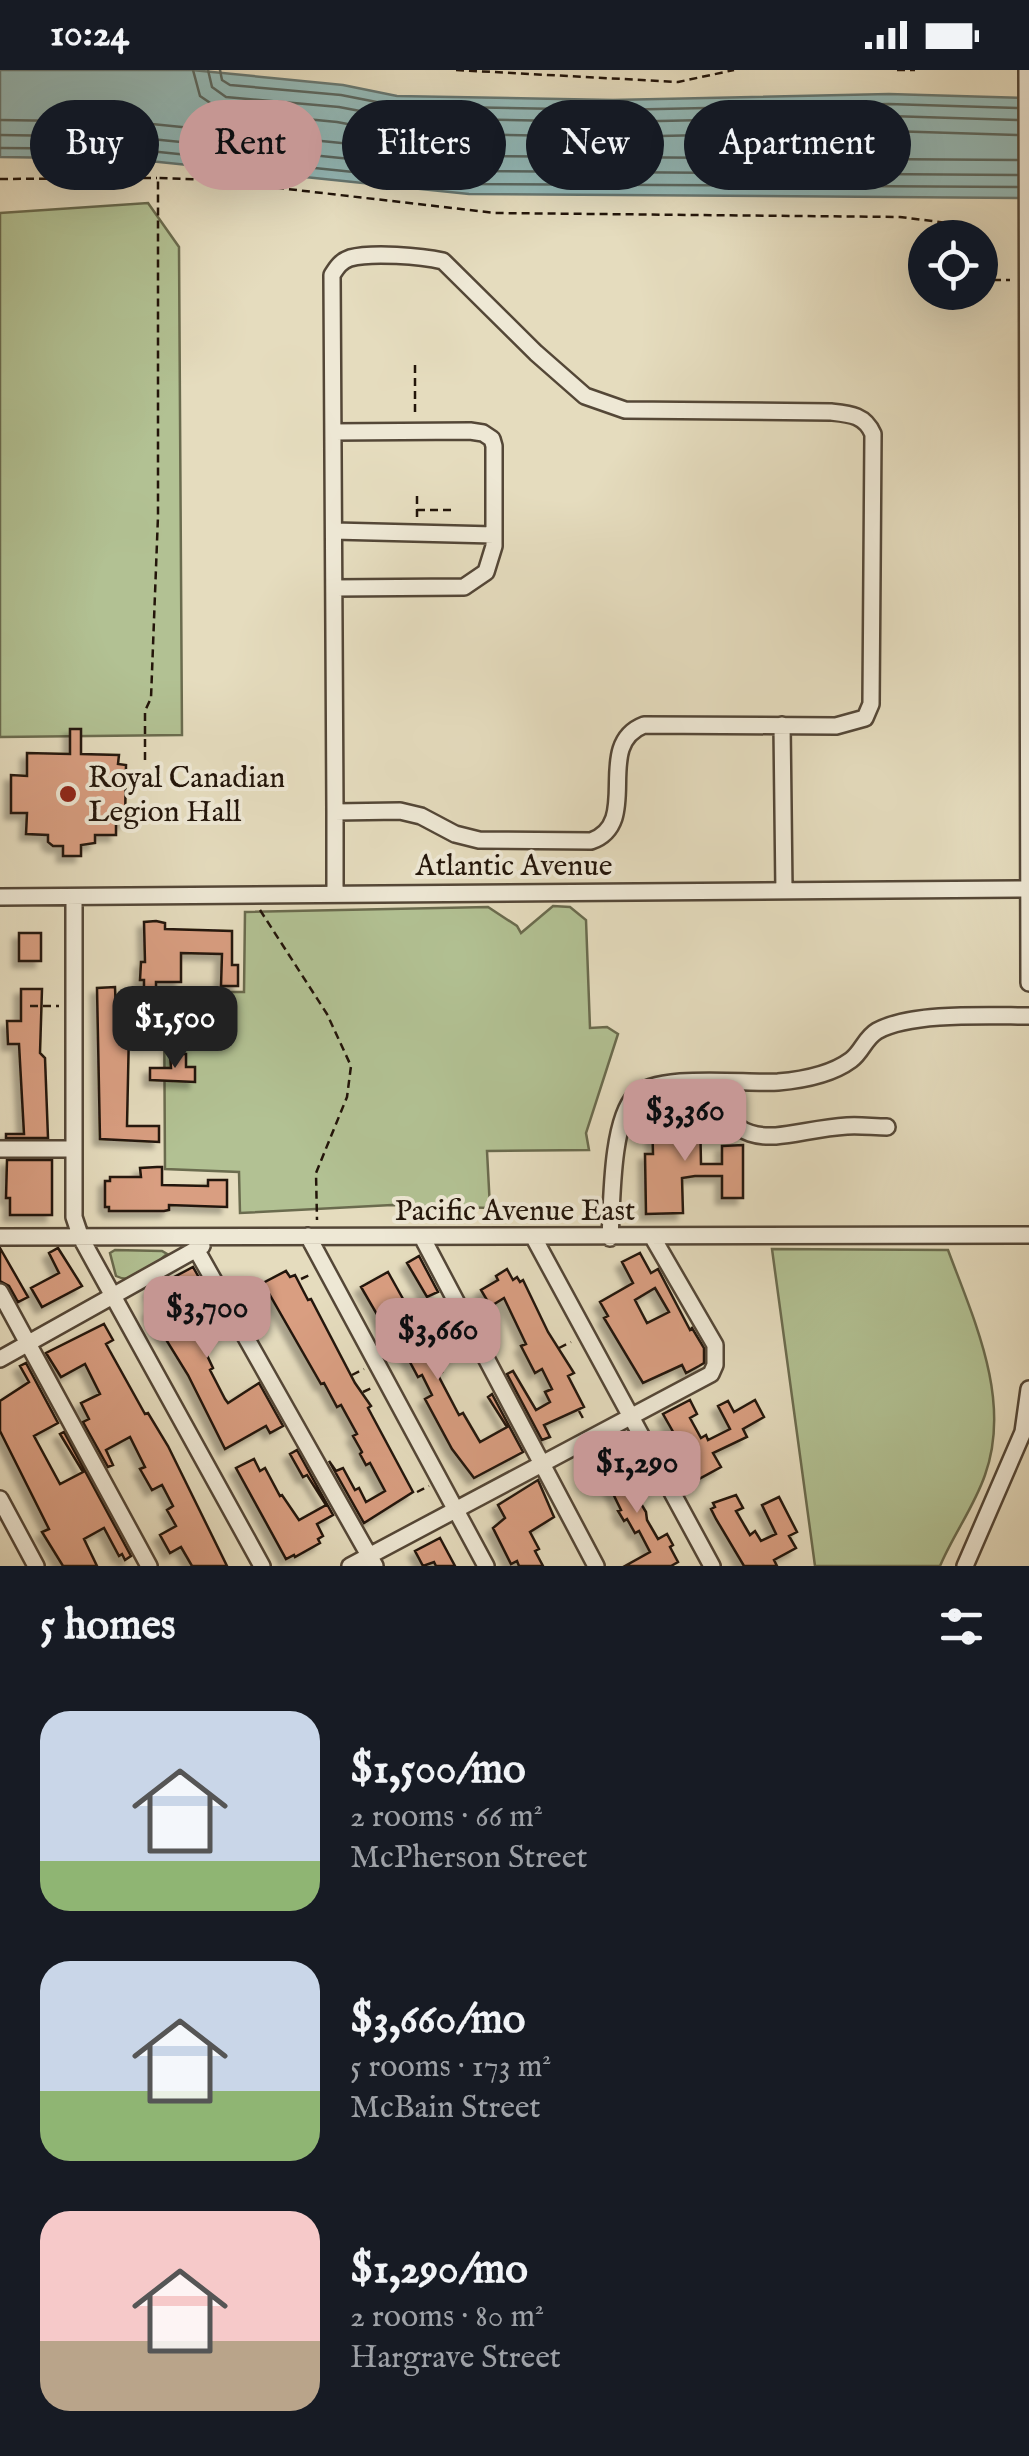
<!DOCTYPE html>
<meta charset="utf-8">
<style>
:root{--surface:#171b24;--page:#242831;--text:#f1f3f6;--muted:#9ea1a6;--accent:#c59692}
body{margin:0;font-family:"IM FELL English",serif;background:var(--page);color:var(--text);height:100vh;display:flex;flex-direction:column;font-size:38px;white-space:nowrap}
*{box-sizing:border-box;margin:0}
p{font-size:32px;color:var(--muted)}
.icon{flex:none;width:55px;height:55px;fill:none;stroke:currentColor;stroke-width:2;stroke-linecap:round;stroke-linejoin:round}
.map{position:relative;height:1496px;overflow:hidden}
.drawer{display:flex;flex-direction:column;background:var(--surface);flex:1}
.drawer>*{flex:none}
.hud{position:absolute;left:30px;top:30px;width:970px;height:90px;display:flex;gap:20px}
.fabs{position:absolute;left:908px;top:150px;display:grid;gap:20px}
.fabs a{display:grid;place-items:center;width:90px;height:90px;border-radius:50%;background:var(--surface);box-shadow:0 10px 40px #0002;font-size:50px}
.price{position:absolute;translate:-50% -85px;padding:0 22px;border-radius:20px;background:var(--accent);color:#111;font-size:32px;line-height:65px;filter:drop-shadow(0 2px 5px #0008)}
.price::after{content:'';position:absolute;left:50%;top:60px;width:30px;height:22px;margin-left:-15px;background:inherit;clip-path:polygon(0 0,100% 0,50% 100%)}
.price.active{background:#222;color:#fff}
ul{padding:0;list-style:none}
li{display:flex;align-items:center;gap:30px;height:250px;padding:0 40px}
li span{display:grid;place-items:center;flex:none;width:280px;height:200px;border-radius:30px;color:#555}
li>.icon{margin-inline-start:auto}
span .icon{width:120px;height:120px;fill:#fffc;stroke-width:1}
li b{font-size:42px}
h2{display:flex;justify-content:space-between;align-items:center;height:120px;padding:0 40px;font-size:42px}
.pill{padding:0 35px;border-radius:45px;background:var(--surface);box-shadow:0 10px 40px #0002;font-size:35px;line-height:90px}
.pill.active{background:var(--accent);color:#111}
.status{display:flex;justify-content:space-between;align-items:center;height:70px;padding:0 50px;background:var(--surface);direction:ltr}
.status svg{height:28px;fill:currentColor}
.map>svg:first-child{display:block}
</style>
<div class="status"><b>10:24</b><svg viewBox="0 0 49 12"><path d="M0 12V9h3v3zM5 12V6h3v6zM10 12V3h3v9zM15 12V0h3v12zM26 1h20v11H26zM47 4h2v5h-2z"/></svg></div>
<div class="map">
<svg width="1029" height="1496" viewBox="0 0 1029 1496">
<defs>
<filter id="shadow"><feDropShadow dx="-6" dy="6" stdDeviation="2.5" flood-color="#0004"/></filter>
</defs>
<rect width="100%" height="100%" fill="#e5dcbe"/>
<filter id="stains"><feTurbulence type="fractalNoise" baseFrequency=".002" numOctaves="4"/><feColorMatrix values="0 0 0 0 .2 0 0 0 0 .09 0 0 0 0 .02 0 0 0 .5 -.17"/></filter>
<radialGradient id="worn" r=".72"><stop offset=".6" stop-color="#630" stop-opacity="0"/><stop offset="1" stop-color="#630" stop-opacity=".3"/></radialGradient>
<path fill="#b2c193" stroke="#6a6b4e" stroke-width="2.5" d="M148,133L179,177L182,665L0,667V143Z
M553,836L570,837L586,850L590,958L607,957L618,964L586,1063L589,1080L487,1081L490,1138L392,1135L240,1143L239,1102L165,1099L164,922H244L245,842L488,837L517,856L521,863Z
M772,1179L948,1180C974,1250 1012,1330 985,1405C974,1437 953,1465 940,1496H815Z
M115,1180L162,1181L167,1184C152,1196 136,1216 116,1206L110,1183Z"/>
<path fill="#96bab7" stroke="#687872" stroke-width="2.5" d="M0,0H192L343,15L397,26L613,30L889,24L1029,28V128L469,124L130,89L0,87Z"/>
<g fill="none" stroke-linecap="round" stroke-linejoin="round">
<path stroke="#5c6860" stroke-width="2.5" d="M193,0L200,26L222,41L337,52L395,63L613,67L889,61L1017,65
M208,0L212,17L226,27L339,37L397,48L613,52L889,46L1017,50
M220,0L222,10L230,15L341,25L397,36L613,40L889,34L1017,38
M0,50L132,52L471,86L1017,90
M0,65L131,67L470,101L1017,105
M0,78L130,79L470,114L1017,117"/>
</g>
<path fill="#d99e81" stroke="#23150a" stroke-width="2.5" fill-rule="evenodd" filter="url(#shadow)" d="M70,659H81V684L119,685L118,694L126,695L125,753L116,752V765H95V773L81,775V786H63V776H53L48,772V765L26,764L27,743H11V705L27,706V683L70,684Z
M156,851L165,853V859L232,861V895H238V916H221L222,884L181,883V912H156V938H144V910H140L141,892H145L144,852Z
M19,863H41V891H19Z
M115,917L116,942H121V961H129L127,1056H159V1072L100,1069L97,918Z
M21,919H42L40,983L45,988L48,1068H6V1064H24L19,974H8L7,951H21Z
M170,984H186V997H195V1012L150,1010V998H171Z
M700,1044L701,1094H722V1076L743,1075V1128H722V1106H695L682,1108L683,1143L646,1144L645,1084H653L652,1045Z
M7,1090H52V1145H10V1128H6Z
M157,1097H162V1115L208,1116V1110H227V1137L169,1135V1140L164,1141H109V1137H105V1111H110V1107H141L140,1098Z
M0,1178L28,1227L18,1232L9,1216L0,1211Z
M58,1178L82,1216L42,1237L31,1218L59,1203L49,1183Z
M640,1183L651,1203L658,1199L690,1260L692,1258L704,1278V1293L699,1296L686,1303L682,1295L643,1313L604,1248L608,1246L600,1232L633,1213L622,1192ZM655,1218L669,1242L647,1253L635,1230Z
M419,1186L438,1222L427,1227L407,1193Z
M193,1197L215,1236L191,1250L209,1279L205,1281L213,1298L210,1300L225,1329L228,1333L259,1313L283,1356L270,1363L266,1356L225,1379L188,1305L149,1242L159,1236L150,1220Z
M507,1199L513,1210L517,1207L520,1212L523,1210L548,1262L574,1303L568,1306L584,1337L544,1355L550,1367L542,1370L507,1304L513,1301L536,1340L550,1332L545,1322L552,1319L542,1299L535,1303L521,1276L526,1274L504,1228L488,1238V1244H476L470,1234V1231L487,1230L481,1220L498,1210L496,1206Z
M286,1201L290,1207L295,1205L308,1230L311,1229L355,1313L371,1336L368,1338L413,1422L364,1453L329,1391L336,1401L343,1398L355,1420L359,1418L366,1432L385,1421L370,1393L366,1395L360,1384L362,1382L353,1366L357,1364L341,1335L337,1337L324,1313L321,1314L263,1213Z
M388,1202L431,1279L442,1302L438,1305L459,1345L463,1343L480,1372L507,1357L488,1327L492,1324L523,1382L474,1408L452,1379L425,1329L432,1325L422,1305L418,1307L404,1281L400,1284L361,1217Z
M104,1254L113,1270L106,1274L145,1344L148,1343L168,1376L227,1496H192L181,1477L170,1483L160,1465L176,1456L167,1440L173,1436L162,1415L152,1420L140,1399L145,1397L130,1367L106,1380L113,1395L108,1397L83,1352L89,1349L81,1333L100,1324L85,1294L61,1307L46,1283Z
M26,1293L58,1353L34,1366L60,1414L83,1402L60,1364L64,1362L131,1486L125,1490L122,1484L119,1486L104,1458L84,1469L97,1496H63L42,1462L49,1459L0,1361V1331L29,1312L20,1296Z
M690,1330L697,1344L690,1348L701,1368L706,1365L708,1370L730,1359L718,1336L728,1331L734,1342L755,1330L764,1347L743,1359L747,1367L713,1383L721,1397L697,1410L690,1399L693,1397L663,1344Z
M297,1380L333,1445L317,1454L323,1466L318,1469L320,1473L295,1487L294,1485L286,1489L236,1398L254,1389L260,1401L265,1398L280,1426L282,1425L299,1450L326,1435L307,1405L303,1407L290,1384Z
M620,1382L626,1394L619,1397L646,1442L647,1450L658,1469L667,1464L673,1475L670,1477L678,1492L671,1496H625L650,1482L639,1461L635,1463L627,1449L624,1451L618,1441L621,1440L598,1393Z
M538,1410L554,1447L530,1462L539,1479L535,1481L543,1496H519L517,1491L511,1494L493,1458L505,1448L498,1435Z
M736,1425L743,1438L736,1441L750,1465L755,1461L761,1471L776,1464L762,1435L779,1427L797,1462L789,1466L796,1478L774,1490L777,1496H744L716,1449L711,1439L715,1437L713,1433Z
M440,1468L455,1496H436L434,1492L423,1496L415,1481Z"/>
<g fill="none" stroke-linecap="round" stroke-linejoin="round">
<defs>
<path id="minor" d="M1027,0L1029,913
M333,362L470,361L483,363L492,369L494,376V476L486,502L464,517L334,518
M334,461L494,465
M782,655L784,821
M335,742L400,741L421,746L455,764L479,770L591,771C643,753 592,675 644,655L836,656L865,648L871,634L873,364C865,345 850,344 831,342L625,340L585,326L536,283L443,191C421,186 372,182 350,188C341,191 337,197 332,205L335,742V824
M0,827L1028,819
M74,827V1147L81,1168L262,1496
M706,1013C742,1093 781,1060 847,1056C860,1055 874,1057 887,1057
M0,1079H74
M308,1166L486,1496
M0,1167L1029,1165
M422,1167L596,1496
M534,1168L712,1496
M610,1168C612,1133 611,1051 635,1026C657,1003 745,1014 778,1012C802,1010 832,1004 851,990C862,982 865,968 877,961C911,942 989,946 1029,946
M196,1179L375,1496
M0,1222L149,1496
M0,1289L202,1176
M0,1429L36,1496
M350,1496L711,1304L715,1295V1275L653,1168
M965,1496L1023,1362L1029,1319"/>
</defs>
<use href="#minor" stroke="#544737" stroke-width="20"/>
<path stroke="#23150a" stroke-width="2.5" stroke-dasharray="8 5" stroke-linecap="butt" d="M456,0L678,12L734,0
M897,0H915
M0,109L157,108
M980,210H1010
M415,295V345
M417,426V449
M417,440H456
M145,690V641L151,628L158,446V108L210,110L495,143L900,147L963,155L964,168
M260,840L327,944L351,996L347,1027L316,1103L317,1150
M30,936H59
M301,1209L312,1204
M559,1278L571,1272
M352,1305L364,1299
M363,1322L374,1317
M579,1341L585,1352
M417,1422L429,1416"/>
<use href="#minor" stroke="#eee8d5" stroke-width="15"/>
</g>
<circle fill="#8f2418" stroke="#eee8d5" stroke-width="4" cx="68" cy="724" r="10"/>
<g text-anchor="middle" stroke-width="8" stroke-linejoin="round" paint-order="stroke">
<g font-size="30" fill="#23150a" stroke="#eee8d5" text-anchor="start">
<text x="88" y="717">Royal Canadian<tspan x="88" dy="34">Legion Hall</tspan></text>
</g>
<g font-size="30" fill="#23150a" stroke="#eee8d5">
<text x="514" y="805">Atlantic Avenue</text>
<text x="515" y="1150">Pacific Avenue East</text>
</g>
</g>
<rect width="100%" height="100%" filter="url(#stains)"/>
<rect width="100%" height="100%" fill="url(#worn)"/>
</svg>
<div class="fabs">
<a><svg class="icon" aria-label="locate" viewBox="0 0 24 24"><circle cx="12" cy="12" r="6"/><path d="M12 2v4M12 18v4M2 12h4M18 12h4"/></svg></a>
</div>
<b class="price active" style="left:175px;top:1001px">$1,500</b>
<b class="price" style="left:685px;top:1094px">$3,360</b>
<b class="price" style="left:207px;top:1291px">$3,700</b>
<b class="price" style="left:438px;top:1313px">$3,660</b>
<b class="price" style="left:637px;top:1446px">$1,290</b>
<div class="hud">
<a class="pill">Buy</a>
<a class="pill active">Rent</a>
<a class="pill">Filters</a>
<a class="pill">New</a>
<a class="pill">Apartment</a>
</div>
</div>
<section class="drawer">
<h2>5 homes<svg class="icon" aria-label="filters" viewBox="0 0 24 24"><path d="M4 7h16M4 17h16"/><circle cx="9" cy="7" r="2"/><circle cx="15" cy="17" r="2"/></svg></h2>
<ul>
<li><span style="background:linear-gradient(#c9d6e8 75%,#8fb573 0)"><svg class="icon" aria-label="home" viewBox="0 0 24 24"><path d="M3 11l9-7 9 7M6 9v11h12V9"/></svg></span><div><b>$1,500/mo</b><p>2 rooms · 66 m²</p><p>McPherson Street</p></div></li>
<li><span style="background:linear-gradient(#c9d6e8 65%,#8fb573 0)"><svg class="icon" aria-label="home" viewBox="0 0 24 24"><path d="M3 11l9-7 9 7M6 9v11h12V9"/></svg></span><div><b>$3,660/mo</b><p>5 rooms · 173 m²</p><p>McBain Street</p></div></li>
<li><span style="background:linear-gradient(#f6c9c9 65%,#b9a48a 0)"><svg class="icon" aria-label="home" viewBox="0 0 24 24"><path d="M3 11l9-7 9 7M6 9v11h12V9"/></svg></span><div><b>$1,290/mo</b><p>2 rooms · 80 m²</p><p>Hargrave Street</p></div></li>
</ul>
</section>
